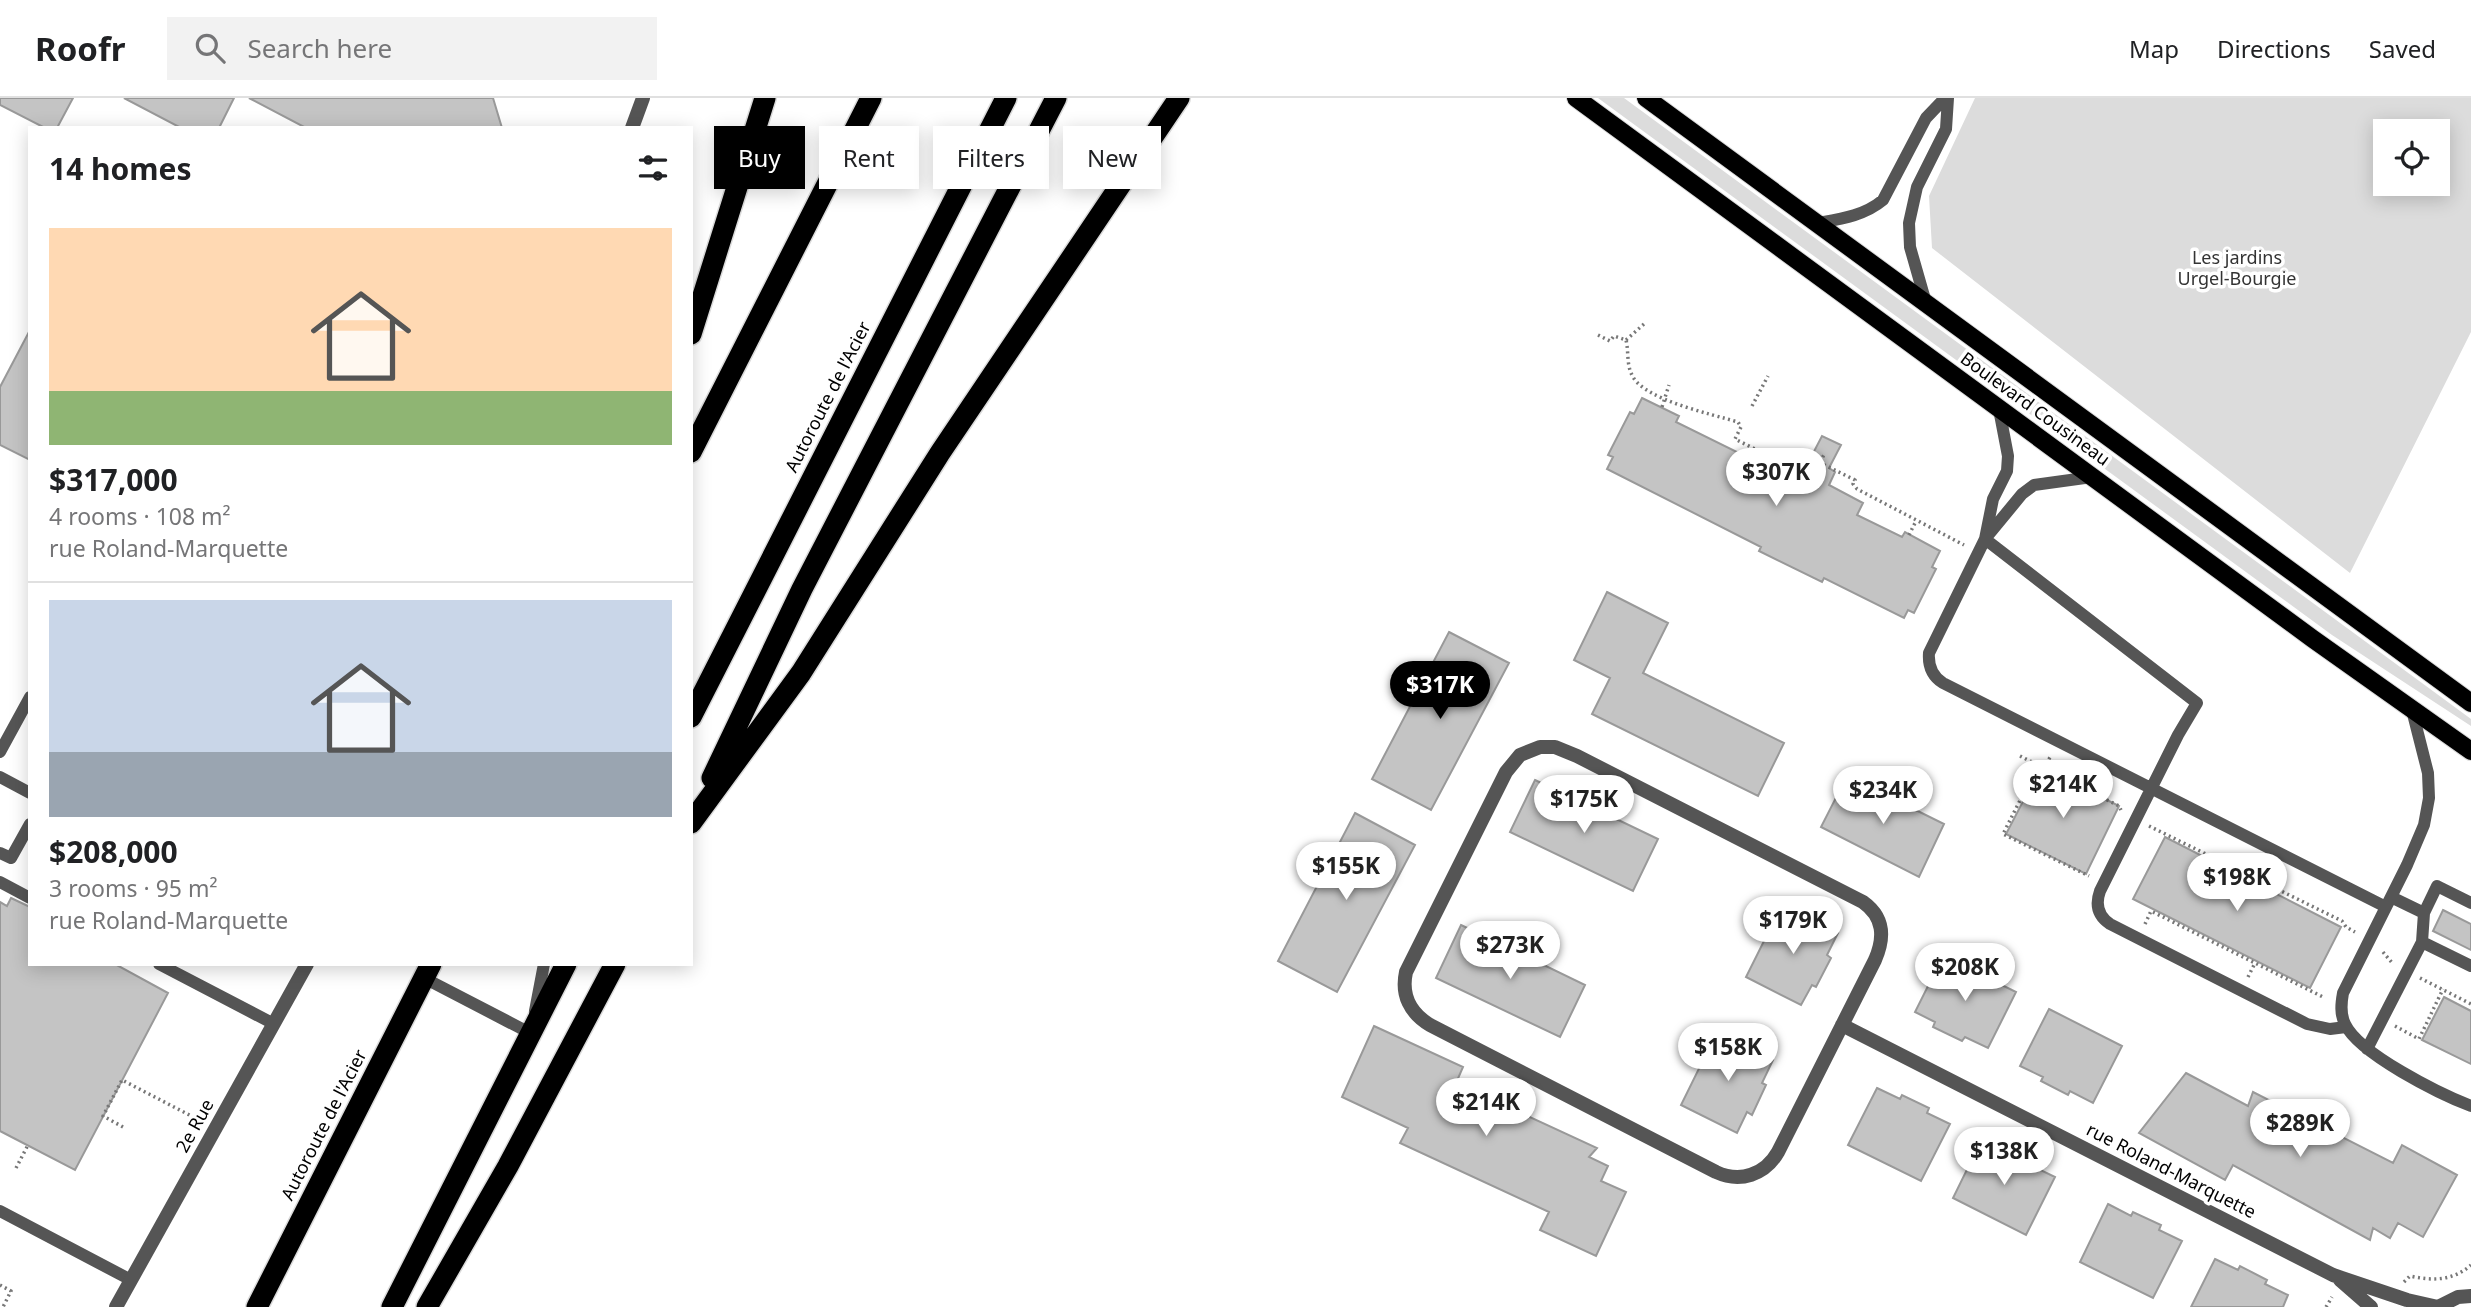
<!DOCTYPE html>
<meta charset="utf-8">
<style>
:root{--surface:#fff;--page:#f2f2f2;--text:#202124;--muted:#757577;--line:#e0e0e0;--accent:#000}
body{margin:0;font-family:"Noto Sans",sans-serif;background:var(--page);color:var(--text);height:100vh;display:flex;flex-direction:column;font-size:26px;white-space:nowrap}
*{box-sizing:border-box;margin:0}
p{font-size:23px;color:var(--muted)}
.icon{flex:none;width:38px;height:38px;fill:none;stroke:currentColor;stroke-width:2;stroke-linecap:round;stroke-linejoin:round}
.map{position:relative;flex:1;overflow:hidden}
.details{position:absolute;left:28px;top:28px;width:665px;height:840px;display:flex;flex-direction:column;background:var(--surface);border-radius:0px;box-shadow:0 4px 18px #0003}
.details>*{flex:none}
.hud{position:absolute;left:714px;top:28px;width:665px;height:63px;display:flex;gap:14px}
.fabs{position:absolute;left:2373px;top:21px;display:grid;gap:14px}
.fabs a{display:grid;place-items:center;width:77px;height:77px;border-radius:0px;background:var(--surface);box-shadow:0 4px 18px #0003;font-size:35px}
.price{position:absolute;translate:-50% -60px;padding:0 16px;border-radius:24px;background:#fff;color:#222;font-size:23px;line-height:46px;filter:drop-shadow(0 2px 4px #0008)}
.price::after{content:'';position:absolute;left:50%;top:42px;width:21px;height:16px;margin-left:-10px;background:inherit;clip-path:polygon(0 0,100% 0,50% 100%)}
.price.on{background:var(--accent);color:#fff}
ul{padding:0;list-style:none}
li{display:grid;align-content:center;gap:14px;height:371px;padding:0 21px}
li+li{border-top:2px solid var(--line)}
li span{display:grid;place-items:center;height:217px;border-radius:0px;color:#555}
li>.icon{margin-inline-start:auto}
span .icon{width:126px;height:126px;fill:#fffc;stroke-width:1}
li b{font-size:30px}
h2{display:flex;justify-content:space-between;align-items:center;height:84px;padding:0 21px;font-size:30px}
.tag{padding:0 24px;border-radius:0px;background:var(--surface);box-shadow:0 4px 18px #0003;font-size:24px;line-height:63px}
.tag.on{background:var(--accent);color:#fff}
header{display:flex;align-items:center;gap:42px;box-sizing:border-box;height:98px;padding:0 35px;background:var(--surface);border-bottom:2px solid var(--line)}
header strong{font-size:33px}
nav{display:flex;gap:38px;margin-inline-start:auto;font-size:24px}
.search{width:490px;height:63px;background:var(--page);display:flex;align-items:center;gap:18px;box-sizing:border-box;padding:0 24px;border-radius:0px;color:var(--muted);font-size:26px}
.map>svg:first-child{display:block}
</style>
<header>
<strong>Roofr</strong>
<div class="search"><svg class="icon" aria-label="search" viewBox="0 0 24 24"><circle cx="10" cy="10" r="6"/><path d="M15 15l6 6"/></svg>Search here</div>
<nav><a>Map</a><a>Directions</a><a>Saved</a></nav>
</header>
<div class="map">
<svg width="2471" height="1209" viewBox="0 0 2471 1209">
<rect width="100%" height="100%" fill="#fff"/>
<path fill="#dcdcdc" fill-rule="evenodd" d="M1598,0H1624L2471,621V628L2332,537Z
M1975,0H2471V234L2350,475L1932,150L1929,98ZM2385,33H2438V86H2385Z"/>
<path fill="#c4c4c4" stroke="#999" stroke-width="2" d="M0,0H73L57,30H45L0,7Z
M124,0H234L219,30H181Z
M249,0H493L502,30H306Z
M30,232V362L0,347V289Z
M1642,300L1679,318L1676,324L1763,367L1769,357L1794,370L1798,361L1808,365L1822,338L1841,347L1829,370L1835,374L1829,387L1863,405L1857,417L1902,439L1905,434L1940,453L1932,469L1936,471L1914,515L1908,512L1904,520L1824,480L1822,484L1759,453L1761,449L1607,371L1613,359L1608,357L1630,314L1634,316Z
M1607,494L1668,525L1643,575L1784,645L1758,698L1592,616L1610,580L1574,562Z
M1449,534L1509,565L1431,712L1372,681Z
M2041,669L2119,708L2086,776L2006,736Z
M1847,678L1944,726L1919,779L1821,729Z
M1535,682L1658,741L1633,793L1510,734Z
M1355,715L1415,747L1337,894L1278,863Z
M2165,739L2341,829L2310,890L2133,801Z
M11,800L30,809V866H115L168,895L75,1072L0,1033V804L7,808Z
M1782,807L1838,835L1827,857L1831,860L1816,889L1812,887L1801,907L1746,879Z
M2443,812L2471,826V852L2433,833Z
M1461,827L1585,887L1560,939L1436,880Z
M1943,858L2016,894L1988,950L1965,939L1962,943L1933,929L1935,924L1915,914Z
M2444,899L2471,913V966L2422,942Z
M2049,911L2122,948L2093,1005L2070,993L2068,997L2041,983L2043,979L2020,968Z
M1374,928L1463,969L1456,985L1597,1050L1589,1059L1608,1068L1601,1083L1626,1094L1596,1158L1540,1132L1549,1114L1400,1045L1408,1030L1342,999Z
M1717,934L1773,962L1762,985L1766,987L1752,1017L1747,1014L1737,1035L1681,1007Z
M2186,975L2248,1008L2253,994L2393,1065L2402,1047L2457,1077L2423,1139L2398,1125L2390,1140L2373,1130L2370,1142L2233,1067L2225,1082L2139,1035Z
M1877,990L1900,1001L1902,997L1929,1010L1927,1015L1950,1026L1921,1083L1848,1047Z
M1981,1043L2004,1054L2006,1050L2034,1064L2032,1068L2055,1079L2026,1137L1953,1100Z
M2108,1106L2131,1118L2133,1114L2161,1127L2159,1132L2182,1143L2153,1200L2080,1164Z
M2215,1161L2238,1172L2240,1168L2267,1182L2265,1186L2288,1197L2283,1209H2191Z"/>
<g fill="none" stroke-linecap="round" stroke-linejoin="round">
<defs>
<path id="primary" d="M1576,0L2313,541L2471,653
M1646,0L2471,605"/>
<path id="highway" d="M691,236L765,0
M691,354L871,0
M691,619L1006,0
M712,680L802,491L1056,0
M691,725L801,575L940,355L1179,0
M257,1209L431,866
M392,1209L566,866
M427,1209L508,1068L615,866"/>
</defs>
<use href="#primary" stroke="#dbdbdb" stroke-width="20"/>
<use href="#highway" stroke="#dbdbdb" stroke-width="24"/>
<path stroke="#777" stroke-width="3.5" stroke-dasharray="2 3.5" stroke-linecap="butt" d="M1598,237L1610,243L1614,238L1626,242C1629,254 1626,267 1633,279C1646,302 1711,316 1738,324L1741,329L1735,341L1761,354L1772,351L1784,356L1796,353L1855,382L1853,386L1857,391L1964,447
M1626,242L1644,226
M1752,308L1768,278
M1662,309L1669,287
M1820,364L1825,355
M1909,437L1916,423
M2020,658L2038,667L2003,736L2089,778
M2038,667L2119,708L2121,712
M2044,671L2051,657
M2149,728L2342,823L2346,829L2355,834
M2145,826L2151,813L2325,900
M2383,854L2393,866
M2248,879L2255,865
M2420,880L2471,906
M2395,928L2419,941L2443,891
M123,1029L103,1018L122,982L201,1023
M16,1070L28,1047
M2404,1184L2410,1178C2432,1183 2453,1183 2471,1167
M0,1187L11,1193L3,1209
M2326,1209L2332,1199"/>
<path stroke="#555" stroke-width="12" d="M1817,125C1840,121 1864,118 1883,102L1926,20L1945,0
M1926,205L1910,149L1909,125L1917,89L1946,31L1948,0
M1999,311L2008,358L2007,373L1993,401L1985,441L1929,555C1928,568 1932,578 1943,585L2386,809
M1985,441L2197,605L2178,637L2100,793C2095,807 2098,818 2110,826L2307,926L2330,931L2346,929
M1985,441L2022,396L2034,387L2092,379
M2412,612L2428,675L2429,700L2424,727L2407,767L2343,895C2341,906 2340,916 2345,926C2359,956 2440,996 2471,1008
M0,654L30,599
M0,679L30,695
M0,755L11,760L30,726
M0,784L30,800
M2391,799L2424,815L2437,788L2471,805
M2422,844L2424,815
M159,866L274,926
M427,877L424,880L530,935L531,931
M535,913L544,866
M2367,951L2422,844L2471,868
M0,1113L131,1182"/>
<path stroke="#555" stroke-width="14" d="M632,30L643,0
M1540,649H1555L1577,658L1863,804C1884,819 1885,839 1875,862L1778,1054C1765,1077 1740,1085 1716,1074L1430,927C1410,915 1401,897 1406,874L1506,674L1520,657Z
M1842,927L2333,1177L2407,1202L2438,1209
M2340,1182L2371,1209
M116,1209L307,866
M2438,1209L2458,1199L2471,1198"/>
<use href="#primary" stroke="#000" stroke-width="18"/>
<use href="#highway" stroke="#000" stroke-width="21"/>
</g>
<g text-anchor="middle" stroke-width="7" stroke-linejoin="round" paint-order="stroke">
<g font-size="18" fill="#333" stroke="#fff">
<text x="2237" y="166">Les jardins<tspan x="2237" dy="21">Urgel-Bourgie</tspan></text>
</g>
<g font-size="18" fill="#000" stroke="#fff">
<text transform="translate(828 299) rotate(-63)" y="6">Autoroute de l'Acier</text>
<text transform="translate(2035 311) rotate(36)" y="6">Boulevard Cousineau</text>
<text transform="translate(324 1027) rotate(-63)" y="6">Autoroute de l'Acier</text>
<text transform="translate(195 1028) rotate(-61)" y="6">2e Rue</text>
<text transform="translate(2171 1073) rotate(27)" y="6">rue Roland-Marquette</text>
</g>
</g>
</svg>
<div class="fabs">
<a><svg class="icon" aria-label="locate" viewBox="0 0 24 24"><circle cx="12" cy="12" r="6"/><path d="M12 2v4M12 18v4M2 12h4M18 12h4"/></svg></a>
</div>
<b class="price" style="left:1776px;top:410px">$307K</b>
<b class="price on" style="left:1440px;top:623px">$317K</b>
<b class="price" style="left:2063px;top:722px">$214K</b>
<b class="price" style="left:1883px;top:728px">$234K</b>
<b class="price" style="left:1584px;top:737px">$175K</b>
<b class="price" style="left:1346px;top:804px">$155K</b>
<b class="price" style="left:2237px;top:815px">$198K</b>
<b class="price" style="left:1793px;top:858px">$179K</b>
<b class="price" style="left:1510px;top:883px">$273K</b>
<b class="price" style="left:1965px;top:905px">$208K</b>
<b class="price" style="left:1728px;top:985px">$158K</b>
<b class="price" style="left:1486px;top:1040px">$214K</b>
<b class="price" style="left:2300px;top:1061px">$289K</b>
<b class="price" style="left:2004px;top:1089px">$138K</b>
<div class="hud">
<a class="tag on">Buy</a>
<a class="tag">Rent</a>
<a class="tag">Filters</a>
<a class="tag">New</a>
</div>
<section class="details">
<h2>14 homes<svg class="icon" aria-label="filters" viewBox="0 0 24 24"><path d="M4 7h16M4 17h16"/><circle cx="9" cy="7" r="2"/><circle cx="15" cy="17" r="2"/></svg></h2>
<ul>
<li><span style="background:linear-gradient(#ffd9b3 75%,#8fb573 0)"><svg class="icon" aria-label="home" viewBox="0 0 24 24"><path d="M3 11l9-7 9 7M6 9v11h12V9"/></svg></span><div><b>$317,000</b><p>4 rooms · 108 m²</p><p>rue Roland-Marquette</p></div></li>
<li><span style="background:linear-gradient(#c9d6e8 70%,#9aa5b1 0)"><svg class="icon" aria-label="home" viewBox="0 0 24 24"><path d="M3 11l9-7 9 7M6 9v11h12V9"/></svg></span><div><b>$208,000</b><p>3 rooms · 95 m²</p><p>rue Roland-Marquette</p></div></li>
</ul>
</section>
</div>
